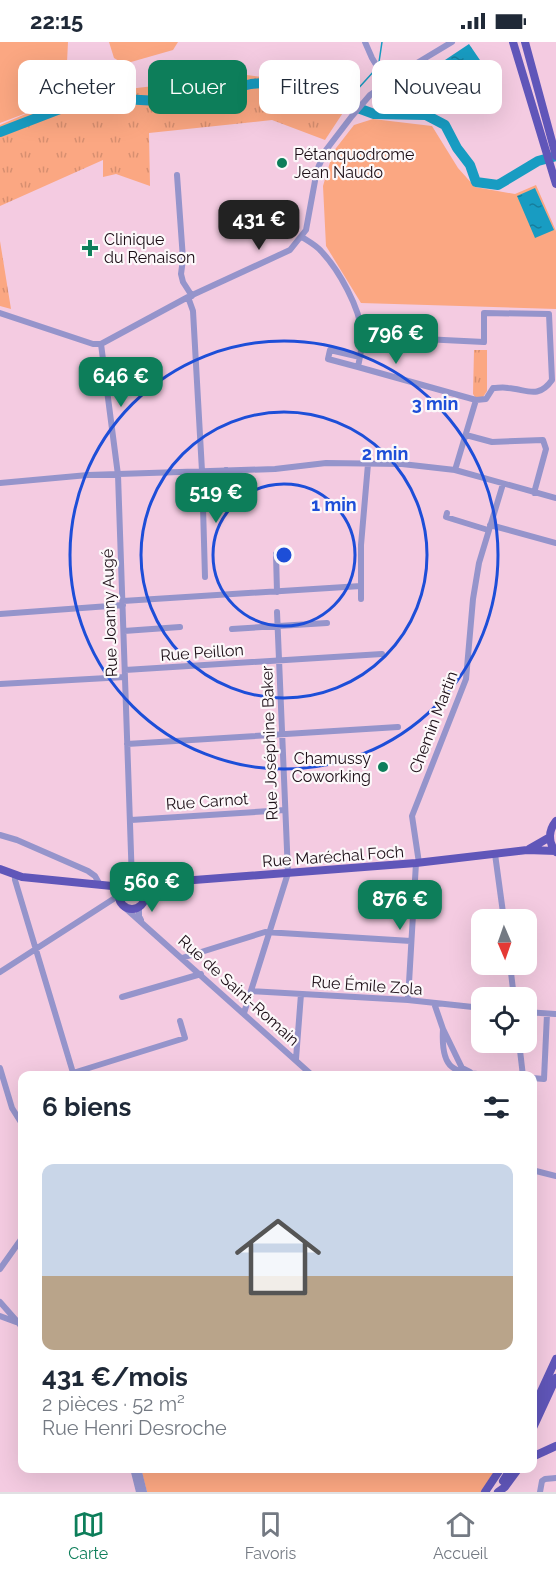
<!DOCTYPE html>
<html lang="fr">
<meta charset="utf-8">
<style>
:root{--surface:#fff;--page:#f6f6f7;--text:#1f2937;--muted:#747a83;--line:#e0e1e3;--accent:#0d7e5a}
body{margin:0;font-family:Raleway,sans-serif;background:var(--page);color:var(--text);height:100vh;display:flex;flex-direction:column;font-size:22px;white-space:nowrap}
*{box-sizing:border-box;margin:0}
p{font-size:20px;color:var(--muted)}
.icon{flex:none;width:33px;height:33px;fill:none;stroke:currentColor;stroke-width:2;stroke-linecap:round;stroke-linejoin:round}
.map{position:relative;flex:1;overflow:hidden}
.side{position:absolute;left:18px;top:1029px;width:519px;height:402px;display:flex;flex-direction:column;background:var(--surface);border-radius:12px;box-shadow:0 6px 24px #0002}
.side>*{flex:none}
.banner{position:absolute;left:18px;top:18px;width:520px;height:54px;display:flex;gap:12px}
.needle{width:39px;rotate:178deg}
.controls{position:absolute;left:471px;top:867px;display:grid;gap:12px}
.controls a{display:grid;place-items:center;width:66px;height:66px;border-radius:12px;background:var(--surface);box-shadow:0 6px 24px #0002;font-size:30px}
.price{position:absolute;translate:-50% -51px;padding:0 14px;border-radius:12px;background:var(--accent);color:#fff;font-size:20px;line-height:39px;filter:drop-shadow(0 2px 3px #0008)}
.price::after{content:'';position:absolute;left:50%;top:36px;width:18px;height:14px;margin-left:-9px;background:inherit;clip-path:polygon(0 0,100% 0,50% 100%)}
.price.current{background:#222;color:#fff}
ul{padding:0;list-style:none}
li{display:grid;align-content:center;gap:12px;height:318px;padding:0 24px}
li span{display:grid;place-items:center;height:186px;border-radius:12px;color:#555}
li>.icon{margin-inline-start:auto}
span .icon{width:108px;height:108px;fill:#fffc;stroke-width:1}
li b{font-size:26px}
h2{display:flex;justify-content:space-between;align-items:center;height:72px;padding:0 24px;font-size:26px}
.pill{padding:0 21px;border-radius:12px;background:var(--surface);box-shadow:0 6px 24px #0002;font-size:21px;line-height:54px}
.pill.current{background:var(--accent);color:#fff}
.status{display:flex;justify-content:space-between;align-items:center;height:42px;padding:0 30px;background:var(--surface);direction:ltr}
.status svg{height:16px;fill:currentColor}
.menu{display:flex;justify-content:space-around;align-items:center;height:84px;border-top:2px solid var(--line);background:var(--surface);font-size:16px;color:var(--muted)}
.menu a{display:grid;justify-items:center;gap:3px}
.menu .current{color:var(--accent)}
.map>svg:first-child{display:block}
</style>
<div class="status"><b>22:15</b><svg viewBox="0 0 49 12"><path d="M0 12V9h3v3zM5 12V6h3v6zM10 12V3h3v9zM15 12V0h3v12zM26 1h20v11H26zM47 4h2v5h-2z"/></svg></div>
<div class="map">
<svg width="556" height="1450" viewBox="0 0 556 1450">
<defs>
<pattern id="grass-tufts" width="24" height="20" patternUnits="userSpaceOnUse" patternTransform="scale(1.5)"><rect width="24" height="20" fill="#fba782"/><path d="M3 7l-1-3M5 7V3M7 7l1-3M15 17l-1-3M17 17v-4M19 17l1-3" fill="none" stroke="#d78f70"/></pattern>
<pattern id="water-ripples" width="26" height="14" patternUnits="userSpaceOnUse" patternTransform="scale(1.5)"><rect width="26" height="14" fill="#189cc2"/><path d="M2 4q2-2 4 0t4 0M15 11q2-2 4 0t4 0" fill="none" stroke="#157e9d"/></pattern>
</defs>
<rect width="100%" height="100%" fill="#f4cbe1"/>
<path fill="url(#grass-tufts)" d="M247,33L342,45L354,54L325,98L272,78L149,91L150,144L116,132L103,135V118L0,164V83L37,67L86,52Z
M0,199L11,267L0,264Z
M474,308H487V349L483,355H475L473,352Z"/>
<path fill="#fba782" d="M0,0H68L65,61L37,67L0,81Z
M109,0H178L173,8L124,22L114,16Z
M373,77L432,84L458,126L475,145L515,152L536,143L556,189V267L361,261L326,204L323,144L333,110L354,83Z
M141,1427H496L481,1450H147Z"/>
<path fill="url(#water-ripples)" d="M469,2L482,21L443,47L430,28Z
M535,146L554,188L535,196L517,154Z"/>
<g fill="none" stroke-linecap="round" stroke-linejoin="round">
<path stroke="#189cc2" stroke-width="1.5" d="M379,20L382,0
M345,61L375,28"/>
<path stroke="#189cc2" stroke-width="10" d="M0,90L78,60L106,56L158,59L188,57L251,42L285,39L374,72L426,73L445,83L457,106L470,123L476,140L498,143L538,119L556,114"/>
<path stroke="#9594cb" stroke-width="6" d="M365,0L372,16L387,41
M177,133L183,217L181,232L183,240L192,254
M302,195C308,199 316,203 321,209C339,228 360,266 362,292C363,303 360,314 358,325L476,358L455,428
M188,255L193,269L202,429L205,535
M0,271L93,302H101
M363,294L484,300V271L549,272L552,338C538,358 526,347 508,346C503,345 498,346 493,346L486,357L476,358
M101,302L118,433L132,840
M101,302L188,255L290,208L306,188L317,128L326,108L352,74L370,53L417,21L452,0
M358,325L328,317L330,308L360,315
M466,393L492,400L543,398L546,407L534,451
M226,428L227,462
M0,441L88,433L275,427L326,421L402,422L455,428L556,456
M447,471L446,475L488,488
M490,483L556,501
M276,512L277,550
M361,557V503L368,422
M123,559L361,544
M0,572L123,563
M232,587L327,581
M124,589L180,585
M125,628L382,612
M0,642L125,635
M127,702L398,685
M131,778L285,768
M0,793L17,798L88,829L95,834L100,843
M495,812L504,878
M419,821L412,774L466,637L473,557L479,521L503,442
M15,832V838L74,1034
M124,865L313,1034
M139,865V874L141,878
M182,916L265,890L411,899
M510,922L514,956
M0,930L118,854
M251,949L408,958L482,966
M122,955L201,932
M408,958L416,821
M434,961L443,987
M526,970L555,972
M244,971L288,831L277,570
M519,1000L523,1034
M296,1017L301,952
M0,1026L12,1066L22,1082
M470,1030L462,1026L443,987C440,1038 462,1029 503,1034
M73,1031L185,996L180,979
M239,1034L242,1033
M532,1036L544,1037L547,972
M532,1128L556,1134
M0,1227L22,1196
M0,1260L22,1285
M0,1274L16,1280
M133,1426L139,1450
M138,1426L144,1450
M540,1450L542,1439L545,1437L556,1436"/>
<path stroke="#6056b9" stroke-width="8" d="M513,0L556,142
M525,0L556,114
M556,779C548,789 548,800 556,810
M529,807L550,795
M0,827L22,835L122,845
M119 854a13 13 0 1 1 26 0a13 13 0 1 1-26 0Z
M141,844L155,841L416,821L527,808L556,809
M532,1369L556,1317
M532,1388L556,1336
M532,1415L556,1404
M503,1439L511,1426
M485,1450L501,1426
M498,1450L505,1445L519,1426"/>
</g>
<g fill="none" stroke="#1d4ed8" stroke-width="3">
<circle cx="284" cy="513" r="71"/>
<circle cx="284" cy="513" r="143"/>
<circle cx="284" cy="513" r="214"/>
</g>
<g fill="#0d7e5a" stroke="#fcf8fa" stroke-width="2">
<circle cx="282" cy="121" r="6"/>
<path d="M87 197h6v6h6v6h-6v6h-6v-6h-6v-6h6z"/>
<circle cx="383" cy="725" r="6"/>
</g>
<g text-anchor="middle" stroke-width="4.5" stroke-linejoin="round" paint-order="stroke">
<g font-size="16" fill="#1c0e16" stroke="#fcf8fa" text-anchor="start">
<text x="294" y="118">Pétanquodrome<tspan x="294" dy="18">Jean Naudo</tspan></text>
<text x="104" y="203">Clinique<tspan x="104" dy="18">du Renaison</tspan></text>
<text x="371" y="722" text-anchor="end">Chamussy<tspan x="371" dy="18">Coworking</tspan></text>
</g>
<g font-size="16" fill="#1c0e16" stroke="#fcf8fa">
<text transform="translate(109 571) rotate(-92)" y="6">Rue Joanny Augé</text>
<text transform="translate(202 610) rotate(-4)" y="6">Rue Peillon</text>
<text transform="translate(433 680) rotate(-69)" y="6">Chemin Martin</text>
<text transform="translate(269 701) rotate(-92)" y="6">Rue Joséphine Baker</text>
<text transform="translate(207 759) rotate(-4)" y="6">Rue Carnot</text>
<text transform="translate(333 814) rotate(-4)" y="6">Rue Maréchal Foch</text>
<text transform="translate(367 943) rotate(4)" y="6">Rue Émile Zola</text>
<text transform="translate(239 948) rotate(42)" y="6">Rue de Saint-Romain</text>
</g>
</g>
<circle cx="284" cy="513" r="9" fill="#1d4ed8" stroke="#fcf8fa" stroke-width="3"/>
<g font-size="18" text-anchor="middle" font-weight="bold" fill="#1d4ed8" stroke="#fcf8fa" stroke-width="4.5" stroke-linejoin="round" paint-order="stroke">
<text x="435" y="368">3 min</text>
<text x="385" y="418">2 min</text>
<text x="334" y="469">1 min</text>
</g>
</svg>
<div class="controls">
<a><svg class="needle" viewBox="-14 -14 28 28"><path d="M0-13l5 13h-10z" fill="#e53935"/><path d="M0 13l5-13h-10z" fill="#747a83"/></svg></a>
<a><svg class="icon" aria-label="locate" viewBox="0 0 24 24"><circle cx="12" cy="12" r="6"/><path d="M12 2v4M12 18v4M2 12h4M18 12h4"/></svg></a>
</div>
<b class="price current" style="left:259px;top:209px">431 €</b>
<b class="price" style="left:396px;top:323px">796 €</b>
<b class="price" style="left:121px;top:366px">646 €</b>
<b class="price" style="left:216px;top:482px">519 €</b>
<b class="price" style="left:152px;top:871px">560 €</b>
<b class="price" style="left:400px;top:889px">876 €</b>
<div class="banner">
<a class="pill">Acheter</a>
<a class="pill current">Louer</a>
<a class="pill">Filtres</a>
<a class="pill">Nouveau</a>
</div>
<section class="side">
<h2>6 biens<svg class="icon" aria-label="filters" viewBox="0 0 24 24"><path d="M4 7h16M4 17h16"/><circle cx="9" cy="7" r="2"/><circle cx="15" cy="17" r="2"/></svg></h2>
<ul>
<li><span style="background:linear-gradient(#c9d6e8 60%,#b9a48a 0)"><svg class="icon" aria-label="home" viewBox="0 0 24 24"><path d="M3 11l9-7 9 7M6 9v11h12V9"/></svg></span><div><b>431 €/mois</b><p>2 pièces · 52 m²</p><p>Rue Henri Desroche</p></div></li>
</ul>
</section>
</div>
<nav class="menu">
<a class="current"><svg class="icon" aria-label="map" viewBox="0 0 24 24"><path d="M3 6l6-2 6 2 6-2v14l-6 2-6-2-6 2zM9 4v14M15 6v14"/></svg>Carte</a>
<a><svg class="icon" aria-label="saved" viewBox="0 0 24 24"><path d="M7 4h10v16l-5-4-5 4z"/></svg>Favoris</a>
<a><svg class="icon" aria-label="home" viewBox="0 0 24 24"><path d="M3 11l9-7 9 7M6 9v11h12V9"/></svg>Accueil</a>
</nav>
